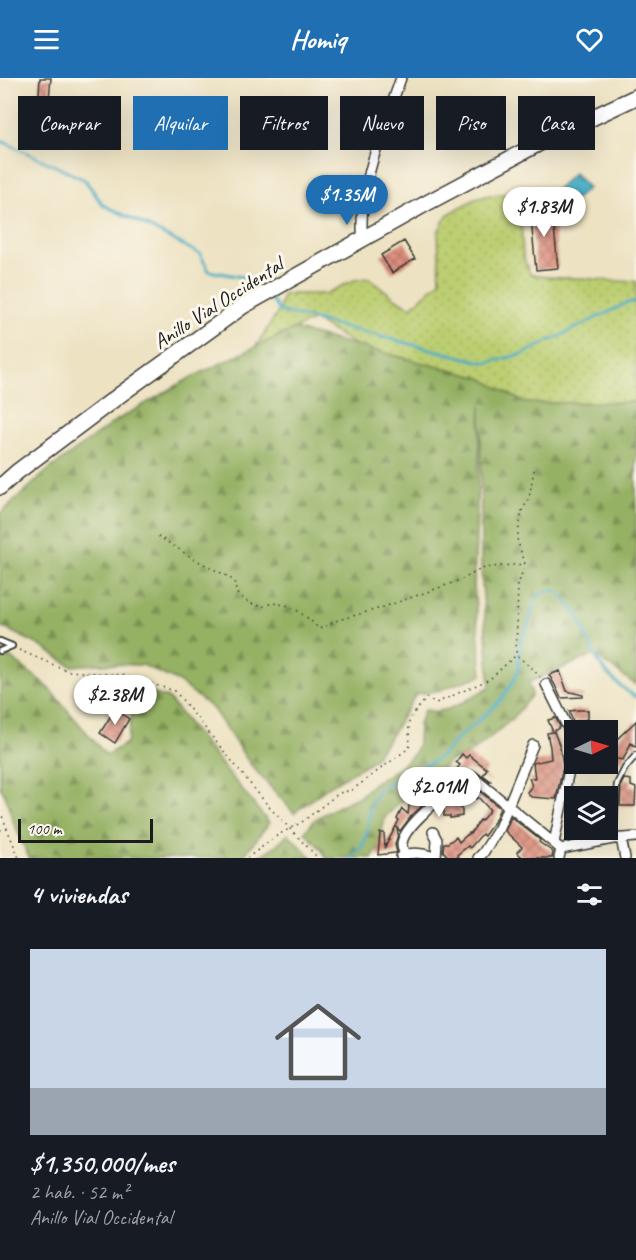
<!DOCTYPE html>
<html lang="es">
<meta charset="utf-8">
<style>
:root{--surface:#171b24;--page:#20242c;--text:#f1f3f6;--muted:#9ea1a6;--accent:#1f6fb2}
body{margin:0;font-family:Caveat,sans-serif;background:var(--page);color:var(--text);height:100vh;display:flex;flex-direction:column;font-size:22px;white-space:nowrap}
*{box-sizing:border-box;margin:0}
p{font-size:20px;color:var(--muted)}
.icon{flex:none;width:33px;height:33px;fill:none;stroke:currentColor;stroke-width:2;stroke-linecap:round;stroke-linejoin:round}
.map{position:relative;height:780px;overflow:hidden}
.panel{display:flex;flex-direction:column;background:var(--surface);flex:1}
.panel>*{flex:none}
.guide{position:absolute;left:18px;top:18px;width:600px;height:54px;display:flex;gap:12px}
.needle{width:39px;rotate:85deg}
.controls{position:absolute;left:564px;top:642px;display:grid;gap:12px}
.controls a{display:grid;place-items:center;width:54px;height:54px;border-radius:0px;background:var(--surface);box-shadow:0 6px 24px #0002;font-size:30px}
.scale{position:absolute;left:18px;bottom:15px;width:135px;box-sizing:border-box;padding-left:6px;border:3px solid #1c1c1c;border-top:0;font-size:16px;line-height:21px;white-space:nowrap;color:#1c1c1c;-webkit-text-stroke:4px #fbf7ec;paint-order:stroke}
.price{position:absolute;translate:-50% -51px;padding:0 14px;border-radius:21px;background:#fff;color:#222;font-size:20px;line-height:39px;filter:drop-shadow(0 2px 3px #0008)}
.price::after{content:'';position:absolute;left:50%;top:36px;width:18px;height:14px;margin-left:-9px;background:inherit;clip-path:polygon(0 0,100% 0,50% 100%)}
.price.selected{background:var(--accent);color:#fff}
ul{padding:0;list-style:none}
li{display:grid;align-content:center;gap:12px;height:318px;padding:0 30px}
li span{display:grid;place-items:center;height:186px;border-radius:0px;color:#555}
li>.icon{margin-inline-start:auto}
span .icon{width:108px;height:108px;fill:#fffc;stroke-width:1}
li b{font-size:26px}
h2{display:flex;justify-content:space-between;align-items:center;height:72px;padding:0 30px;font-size:26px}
.chip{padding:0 21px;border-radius:0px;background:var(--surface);box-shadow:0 6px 24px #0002;font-size:21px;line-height:54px}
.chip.selected{background:var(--accent);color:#fff}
header{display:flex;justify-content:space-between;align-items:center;height:78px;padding:0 30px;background:var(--accent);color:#fff;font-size:27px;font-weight:800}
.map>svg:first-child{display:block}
</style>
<header><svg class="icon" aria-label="menu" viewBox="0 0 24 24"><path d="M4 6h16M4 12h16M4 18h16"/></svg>Homiq<svg class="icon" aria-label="heart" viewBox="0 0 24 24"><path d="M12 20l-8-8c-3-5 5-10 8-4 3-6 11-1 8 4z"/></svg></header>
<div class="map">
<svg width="636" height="780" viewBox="0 0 636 780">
<defs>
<pattern id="green-dots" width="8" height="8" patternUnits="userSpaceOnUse" patternTransform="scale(1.5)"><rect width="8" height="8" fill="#bcce71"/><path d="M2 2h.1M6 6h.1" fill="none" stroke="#a1b061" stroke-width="1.8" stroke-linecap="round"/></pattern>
<pattern id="forest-firs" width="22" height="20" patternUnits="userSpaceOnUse" patternTransform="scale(1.5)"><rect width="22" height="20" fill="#95b163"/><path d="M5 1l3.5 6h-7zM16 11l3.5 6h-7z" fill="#798f51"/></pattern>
<pattern id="water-ripples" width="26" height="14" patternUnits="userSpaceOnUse" patternTransform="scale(1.5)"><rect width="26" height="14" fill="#44abc3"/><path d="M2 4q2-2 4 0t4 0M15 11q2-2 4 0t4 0" fill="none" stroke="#388a9e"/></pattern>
<pattern id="building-cross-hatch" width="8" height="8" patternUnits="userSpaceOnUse" patternTransform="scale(1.5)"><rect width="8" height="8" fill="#dd8f7e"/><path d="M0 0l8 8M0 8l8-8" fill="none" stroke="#b27466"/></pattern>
</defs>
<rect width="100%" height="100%" fill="#fbf7ec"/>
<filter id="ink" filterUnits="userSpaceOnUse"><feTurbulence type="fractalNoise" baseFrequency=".0167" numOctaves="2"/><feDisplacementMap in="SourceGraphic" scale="12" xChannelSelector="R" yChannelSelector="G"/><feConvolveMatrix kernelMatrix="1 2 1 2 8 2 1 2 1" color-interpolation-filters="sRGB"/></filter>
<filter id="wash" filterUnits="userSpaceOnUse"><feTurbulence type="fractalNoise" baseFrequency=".008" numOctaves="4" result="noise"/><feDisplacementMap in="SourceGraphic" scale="24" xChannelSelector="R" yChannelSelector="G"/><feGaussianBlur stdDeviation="1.35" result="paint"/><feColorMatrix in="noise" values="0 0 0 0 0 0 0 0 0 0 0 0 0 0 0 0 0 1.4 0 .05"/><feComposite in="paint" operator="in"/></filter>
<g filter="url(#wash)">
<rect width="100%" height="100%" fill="#ede2c2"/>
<path fill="url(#green-dots)" stroke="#6c7546" stroke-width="1.5" d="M507,116L520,127L523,178L530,196C548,201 556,199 573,200C594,200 615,205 636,203V398L525,325L364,272L314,242L255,269L279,233L283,216H325L354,202L369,200L396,221L411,229L440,203L438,154L447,137L475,121L490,117Z"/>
<path fill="url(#forest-firs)" stroke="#586640" stroke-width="1.5" d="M293,251L481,300L525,325L636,324V607L594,577L529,604L532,617L513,640L492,658L467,677L451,683L409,716L385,739L379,769L372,780H326C322,769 312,763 305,754L315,741L340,727L360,718L375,704L394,693L413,677L418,666L419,646L424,632C429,632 434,634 438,633C455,632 475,616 490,609L481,491V328L474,508L482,597L437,613L416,616L392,656L373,682L331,707L294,735L250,686L213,631L179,604L143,587L98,586L71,588L39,567L0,548V436L47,393L117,342L190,300Z
M3,574L45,606L106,677L127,665L132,636L131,609L168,620L269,745L242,780H29L12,741L5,717L0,709V580Z
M288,756L312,780H256L274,769Z"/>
<path fill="url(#water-ripples)" stroke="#306470" stroke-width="1.5" d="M574,95L588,110L562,134L548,119Z"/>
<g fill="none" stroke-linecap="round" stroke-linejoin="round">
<path stroke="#44abc3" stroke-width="3" d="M0,64H4L85,102L103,127L143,146L200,176L209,193L259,202L264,211
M270,219L279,233L486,285L523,276L627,225L636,223
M350,780C378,761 360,735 380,711C387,703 399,702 408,697C414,694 418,690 424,688C425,687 431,685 432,684C443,678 450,668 459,659C482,639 500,628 515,600C521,591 517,579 520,569C521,561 526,554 528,547C534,530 532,512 555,512C561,517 567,523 572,529C584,543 587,564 596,580C606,597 620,609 636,619"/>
</g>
<g id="blocks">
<path fill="url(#building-cross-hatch)" d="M40,0H51L48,31L38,30Z
M552,129L558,190L536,192L530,131Z
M404,163L415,181L392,195L381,177Z
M560,593L567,613L583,617V619L561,620L555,607L549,597Z
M115,631L129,641L115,665L100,655Z
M579,632H588V641L573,644L569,633Z
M556,640L560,649L553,654H554L560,669L563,688L556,721L531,719L527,714L532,708L529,700L535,701L533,685L551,681L550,669L547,655L553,654L548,642Z
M636,643V669L631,665L623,682L611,680L612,676L608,673V669H613L616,662Z
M462,676L466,680L469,677L487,691L483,697L491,703L490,704L475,693L468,692L460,695L423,727L412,737L400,753L397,750L398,756L395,767L397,774L395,775L378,777L380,755H384L385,769L399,742L397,741L402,731L408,736L410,722H420L428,715L426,713L434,706L445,703L448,700L449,701L460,687L456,684Z
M624,701L631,702V708L636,710L635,728H620L621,707Z
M467,706H471L500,730L494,744L484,758L482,756L470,770L468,768L457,777L459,780H449L443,773L444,765H448L456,759L459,764L469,755L470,756L480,742L481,743L490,732L478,719L476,721L463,710Z
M455,725L462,732V738L450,740V738H444V729Z
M511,739L540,762L539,764L553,774L552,780H523L517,774L522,769L505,753Z
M571,752H609V755L601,756L602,754L571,762Z"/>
</g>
</g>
<g filter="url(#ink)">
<use href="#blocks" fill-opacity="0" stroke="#3b3a35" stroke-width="1.5"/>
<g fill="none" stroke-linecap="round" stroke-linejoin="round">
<defs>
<path id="service" d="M0,563L12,568
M0,573L12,568
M613,761L617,706L625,690L636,677"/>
<path id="minor" d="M363,161C356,114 385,46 401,0
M546,606L569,652L571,682L554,765
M433,754L437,762L436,780
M621,760L625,780
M405,777C404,774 402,771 402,767C401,749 450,713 464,700L469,699L474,700L561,771
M401,779C411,773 425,775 436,780
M478,780L483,775L499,750L533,667
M559,780L561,771L613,761L636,759"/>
<path id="trunk" d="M0,409L17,394L121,316L243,228L427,125L549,60L636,19"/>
</defs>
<use href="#service" stroke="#3b3a35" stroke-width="8"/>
<use href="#minor" stroke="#3b3a35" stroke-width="12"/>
<use href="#trunk" stroke="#3b3a35" stroke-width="18"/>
<path stroke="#3b3a35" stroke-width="1.5" stroke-dasharray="1.5 4.5" stroke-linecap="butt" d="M534,392L529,420L522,433L517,461L525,486L518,507L516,577L532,590L540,599
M158,458L194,481L227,498L235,504L236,515L249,525L262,529L272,525L286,527L298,533L310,542L319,551L338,542L381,530L447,507L465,500L481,491L491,489L525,486
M19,572L68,593L122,597L175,613L270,730L318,780
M0,733L19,780
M0,752L8,751
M247,780L278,757L302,744L339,715L352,712L409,670C411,662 408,653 409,645C411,636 421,627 427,620L436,625L490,601L516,577"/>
<use href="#service" stroke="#fff" stroke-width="4.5"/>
<use href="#minor" stroke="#fff" stroke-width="9"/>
<use href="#trunk" stroke="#fff" stroke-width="15"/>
</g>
</g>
<g text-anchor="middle" stroke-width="6" stroke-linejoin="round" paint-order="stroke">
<g font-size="21" fill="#1c1c1c" stroke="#fbf7ec">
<text transform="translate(218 225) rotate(-33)" y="7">Anillo Vial Occidental</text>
</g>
</g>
</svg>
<div class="controls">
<a><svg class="needle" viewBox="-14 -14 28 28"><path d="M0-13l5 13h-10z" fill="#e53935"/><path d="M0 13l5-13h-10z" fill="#9ea1a6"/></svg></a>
<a><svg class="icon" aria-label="layers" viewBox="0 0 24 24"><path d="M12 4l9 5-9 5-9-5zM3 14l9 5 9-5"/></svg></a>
</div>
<div class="scale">100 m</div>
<b class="price selected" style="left:347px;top:148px">$1.35M</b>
<b class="price" style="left:544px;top:160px">$1.83M</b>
<b class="price" style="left:115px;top:648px">$2.38M</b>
<b class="price" style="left:439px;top:740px">$2.01M</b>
<div class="guide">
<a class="chip">Comprar</a>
<a class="chip selected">Alquilar</a>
<a class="chip">Filtros</a>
<a class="chip">Nuevo</a>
<a class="chip">Piso</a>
<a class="chip">Casa</a>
</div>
</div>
<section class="panel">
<h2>4 viviendas<svg class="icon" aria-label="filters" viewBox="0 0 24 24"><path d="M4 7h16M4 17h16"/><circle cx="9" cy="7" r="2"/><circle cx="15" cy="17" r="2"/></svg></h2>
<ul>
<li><span style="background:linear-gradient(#c9d6e8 75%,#9aa5b1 0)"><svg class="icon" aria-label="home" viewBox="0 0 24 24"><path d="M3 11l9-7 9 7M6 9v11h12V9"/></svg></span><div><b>$1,350,000/mes</b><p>2 hab. · 52 m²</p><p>Anillo Vial Occidental</p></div></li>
</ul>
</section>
